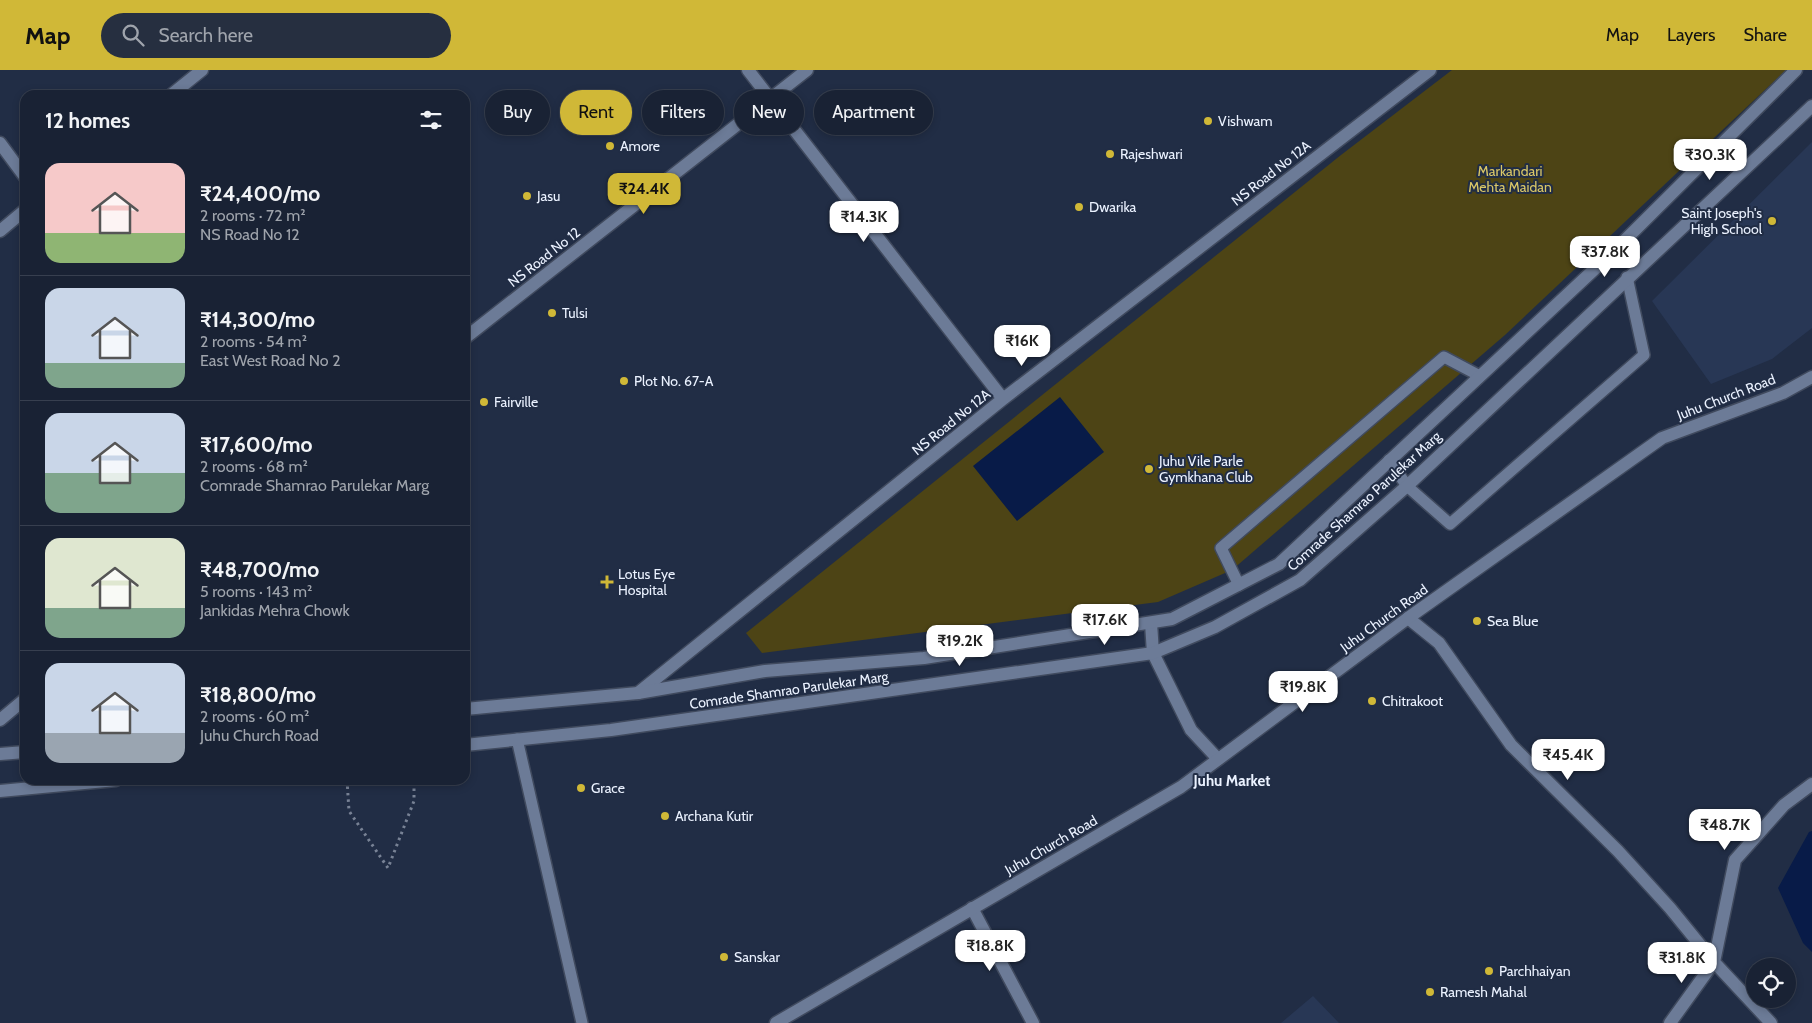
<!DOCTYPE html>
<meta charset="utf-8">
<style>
:root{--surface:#192234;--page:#262f40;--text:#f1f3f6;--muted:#9fa4ac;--line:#373f4f;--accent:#d0b837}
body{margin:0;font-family:Cabin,sans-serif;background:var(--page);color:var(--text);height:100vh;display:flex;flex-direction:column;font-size:19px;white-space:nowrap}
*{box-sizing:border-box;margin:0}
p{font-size:16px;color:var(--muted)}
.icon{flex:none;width:28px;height:28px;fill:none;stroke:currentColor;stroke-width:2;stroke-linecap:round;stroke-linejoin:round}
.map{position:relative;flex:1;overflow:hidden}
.side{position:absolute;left:20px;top:20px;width:450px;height:695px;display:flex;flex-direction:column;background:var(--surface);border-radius:15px;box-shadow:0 2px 8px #0003,0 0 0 1px var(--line)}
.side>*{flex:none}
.banner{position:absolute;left:485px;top:20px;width:475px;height:45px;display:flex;gap:10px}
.buttons{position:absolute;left:1746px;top:888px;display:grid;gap:10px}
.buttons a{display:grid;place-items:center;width:50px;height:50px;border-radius:50%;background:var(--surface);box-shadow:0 2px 8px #0003,0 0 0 1px var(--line);font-size:25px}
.price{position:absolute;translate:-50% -42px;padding:0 11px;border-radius:10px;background:#fff;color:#222;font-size:16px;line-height:32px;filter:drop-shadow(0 1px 2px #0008)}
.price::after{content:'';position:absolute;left:50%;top:30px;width:15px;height:11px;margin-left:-8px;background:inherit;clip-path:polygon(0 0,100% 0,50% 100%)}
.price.current{background:var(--accent);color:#111}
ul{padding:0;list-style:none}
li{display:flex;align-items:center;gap:15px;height:125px;padding:0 25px}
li+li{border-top:1px solid var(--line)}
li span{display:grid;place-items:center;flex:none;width:140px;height:100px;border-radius:15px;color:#555}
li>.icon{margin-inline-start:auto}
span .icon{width:60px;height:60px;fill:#fffc;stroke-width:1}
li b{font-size:21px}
h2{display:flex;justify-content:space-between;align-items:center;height:60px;padding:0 25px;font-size:21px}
.pill{padding:0 18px;border-radius:22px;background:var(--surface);box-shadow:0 2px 8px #0003,0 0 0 1px var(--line);font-size:18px;line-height:45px}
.pill.current{background:var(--accent);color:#111}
header{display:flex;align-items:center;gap:30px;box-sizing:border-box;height:70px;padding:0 25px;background:var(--accent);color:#111}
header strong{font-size:24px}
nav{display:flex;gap:28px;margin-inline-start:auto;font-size:18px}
.search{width:350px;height:45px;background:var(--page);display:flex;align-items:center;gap:12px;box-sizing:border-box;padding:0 18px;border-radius:28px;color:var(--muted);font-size:19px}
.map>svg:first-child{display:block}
</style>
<header>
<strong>Map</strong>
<div class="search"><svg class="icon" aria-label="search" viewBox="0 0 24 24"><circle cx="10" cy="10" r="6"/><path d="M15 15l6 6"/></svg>Search here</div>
<nav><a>Map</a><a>Layers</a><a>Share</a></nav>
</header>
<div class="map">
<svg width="1812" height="953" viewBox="0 0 1812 953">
<rect width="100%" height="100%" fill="#212d45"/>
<path fill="#283755" d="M1812,72V258L1772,289L1711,314L1652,231Z
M1313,926L1339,953H1281Z"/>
<path fill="#4d4415" d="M1452,0H1786L1505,265L1232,500L1158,532L762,583L746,563L1341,85Z"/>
<path fill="#081b48" d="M1060,327L1104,382L1017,451L973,396Z
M1812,761V882L1803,873L1778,818L1809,762Z"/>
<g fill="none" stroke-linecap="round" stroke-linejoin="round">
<defs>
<path id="service" d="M1389,390L1407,416L1450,454L1644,285L1627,207
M1239,515L1221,478L1444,287L1480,306
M517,669L582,953"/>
<path id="minor" d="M748,0L1003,329
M171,25L202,0
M0,73L25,107
M0,161L25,140
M465,268L807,0
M1408,548L1439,573L1511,675L1618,781L1670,838L1714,892L1771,953
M1151,553L1153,583L1191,660L1218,689
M638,623L1003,329L1430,0
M0,650L25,629
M972,838L1033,953
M1670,953L1714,892L1735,790L1784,735L1812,714"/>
<path id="tertiary" d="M465,639L638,623L765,601L924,588L1172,549L1279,494L1615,180L1796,0
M465,675L611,660L1153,583L1215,557L1300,510L1407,416L1812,36
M0,684L25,682
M0,721L116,710
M776,953L1181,717L1408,548L1662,368L1783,323L1812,307"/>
</defs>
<use href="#service" stroke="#404a5e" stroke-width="14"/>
<use href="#minor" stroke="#404a5e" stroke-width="15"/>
<use href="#tertiary" stroke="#404a5e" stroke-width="15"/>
<path stroke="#788295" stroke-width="3" stroke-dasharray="2.5 4" stroke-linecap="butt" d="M347,710L349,741L388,798L414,731V710"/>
<use href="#service" stroke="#6c7b97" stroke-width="11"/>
<use href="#minor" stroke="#6c7b97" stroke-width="12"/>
<use href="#tertiary" stroke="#6c7b97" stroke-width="12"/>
</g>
<g fill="#d0b837" stroke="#212d45" stroke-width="2">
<circle cx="1208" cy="51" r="5"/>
<circle cx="610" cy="76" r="5"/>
<circle cx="1110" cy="84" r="5"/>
<circle cx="527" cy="126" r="5"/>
<circle cx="1079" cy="137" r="5"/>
<circle cx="1772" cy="151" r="5"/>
<circle cx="552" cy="243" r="5"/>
<circle cx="624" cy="311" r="5"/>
<circle cx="484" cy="332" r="5"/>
<circle cx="1149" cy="399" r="5"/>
<path d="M604.5 504.5h5v5h5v5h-5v5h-5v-5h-5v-5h5z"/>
<circle cx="1477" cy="551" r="5"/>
<circle cx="1372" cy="631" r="5"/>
<circle cx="581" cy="718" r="5"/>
<circle cx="665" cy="746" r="5"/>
<circle cx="724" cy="887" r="5"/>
<circle cx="1489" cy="901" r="5"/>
<circle cx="1430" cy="922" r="5"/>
</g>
<g text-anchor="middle" stroke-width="4" stroke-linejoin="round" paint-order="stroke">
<g font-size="14" fill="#ebf2ff" stroke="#212d45" text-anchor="start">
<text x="1218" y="56">Vishwam</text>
<text x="620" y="81">Amore</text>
<text x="1120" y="89">Rajeshwari</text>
<text x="537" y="131">Jasu</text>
<text x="1089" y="142">Dwarika</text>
<text x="1762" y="148" text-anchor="end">Saint Joseph's<tspan x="1762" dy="16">High School</tspan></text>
<text x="562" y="248">Tulsi</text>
<text x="634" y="316">Plot No. 67-A</text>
<text x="494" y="337">Fairville</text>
<text x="1159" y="396">Juhu Vile Parle<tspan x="1159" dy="16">Gymkhana Club</tspan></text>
<text x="618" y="509">Lotus Eye<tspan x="618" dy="16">Hospital</tspan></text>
<text x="1487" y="556">Sea Blue</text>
<text x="1382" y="636">Chitrakoot</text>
<text x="591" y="723">Grace</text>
<text x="675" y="751">Archana Kutir</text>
<text x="734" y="892">Sanskar</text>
<text x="1499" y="906">Parchhaiyan</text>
<text x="1440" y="927">Ramesh Mahal</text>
</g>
<g font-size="14" fill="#dac767" stroke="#212d45">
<text x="1510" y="106">Markandari<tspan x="1510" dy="16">Mehta Maidan</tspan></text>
</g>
<g font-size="14" fill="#ebf2ff" stroke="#212d45">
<text transform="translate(1271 103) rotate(-38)" y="5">NS Road No 12A</text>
<text transform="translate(544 187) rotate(-38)" y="5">NS Road No 12</text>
<text transform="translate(1726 327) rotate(-21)" y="5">Juhu Church Road</text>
<text transform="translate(951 352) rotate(-39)" y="5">NS Road No 12A</text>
<text transform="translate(1364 431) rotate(-42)" y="5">Comrade Shamrao Parulekar Marg</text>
<text transform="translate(1384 548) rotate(-36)" y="5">Juhu Church Road</text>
<text transform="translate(789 620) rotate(-8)" y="5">Comrade Shamrao Parulekar Marg</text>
<text transform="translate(1051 775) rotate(-30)" y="5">Juhu Church Road</text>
</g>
<g font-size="15" font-weight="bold" fill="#ebf2ff" stroke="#212d45">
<text x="1232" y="716">Juhu Market</text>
</g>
</g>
</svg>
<div class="buttons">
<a><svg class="icon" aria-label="locate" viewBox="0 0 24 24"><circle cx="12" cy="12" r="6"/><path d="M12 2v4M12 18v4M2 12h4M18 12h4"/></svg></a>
</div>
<b class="price" style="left:1710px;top:111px">₹30.3K</b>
<b class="price current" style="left:644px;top:145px">₹24.4K</b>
<b class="price" style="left:864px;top:173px">₹14.3K</b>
<b class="price" style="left:1605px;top:208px">₹37.8K</b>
<b class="price" style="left:1022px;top:297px">₹16K</b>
<b class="price" style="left:1105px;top:576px">₹17.6K</b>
<b class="price" style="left:960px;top:597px">₹19.2K</b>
<b class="price" style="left:1303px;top:643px">₹19.8K</b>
<b class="price" style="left:1568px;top:711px">₹45.4K</b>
<b class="price" style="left:1725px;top:781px">₹48.7K</b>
<b class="price" style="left:990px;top:902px">₹18.8K</b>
<b class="price" style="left:1682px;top:914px">₹31.8K</b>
<div class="banner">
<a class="pill">Buy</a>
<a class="pill current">Rent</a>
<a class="pill">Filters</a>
<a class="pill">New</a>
<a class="pill">Apartment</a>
</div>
<section class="side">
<h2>12 homes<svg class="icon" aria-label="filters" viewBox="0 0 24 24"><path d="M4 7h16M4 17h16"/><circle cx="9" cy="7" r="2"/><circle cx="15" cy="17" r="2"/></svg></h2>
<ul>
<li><span style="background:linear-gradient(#f6c9c9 70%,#8fb573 0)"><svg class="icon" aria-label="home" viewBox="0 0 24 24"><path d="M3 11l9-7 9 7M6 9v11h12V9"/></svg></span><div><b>₹24,400/mo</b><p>2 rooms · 72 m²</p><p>NS Road No 12</p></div></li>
<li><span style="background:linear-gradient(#c9d6e8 75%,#7fa58c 0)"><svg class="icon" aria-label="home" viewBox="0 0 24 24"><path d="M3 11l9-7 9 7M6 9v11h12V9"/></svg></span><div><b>₹14,300/mo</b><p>2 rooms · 54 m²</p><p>East West Road No 2</p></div></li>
<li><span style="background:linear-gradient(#c9d6e8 60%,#7fa58c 0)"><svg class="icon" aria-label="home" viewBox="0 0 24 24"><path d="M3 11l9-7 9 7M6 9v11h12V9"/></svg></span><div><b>₹17,600/mo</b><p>2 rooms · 68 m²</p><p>Comrade Shamrao Parulekar Marg</p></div></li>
<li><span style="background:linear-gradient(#dfe7d0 70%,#7fa58c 0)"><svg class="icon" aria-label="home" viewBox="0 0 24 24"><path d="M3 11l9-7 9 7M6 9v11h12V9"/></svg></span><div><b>₹48,700/mo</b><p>5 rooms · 143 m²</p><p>Jankidas Mehra Chowk</p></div></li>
<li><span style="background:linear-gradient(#c9d6e8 70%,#9aa5b1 0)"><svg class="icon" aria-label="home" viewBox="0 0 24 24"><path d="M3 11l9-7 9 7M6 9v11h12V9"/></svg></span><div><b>₹18,800/mo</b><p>2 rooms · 60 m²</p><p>Juhu Church Road</p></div></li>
</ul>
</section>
</div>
